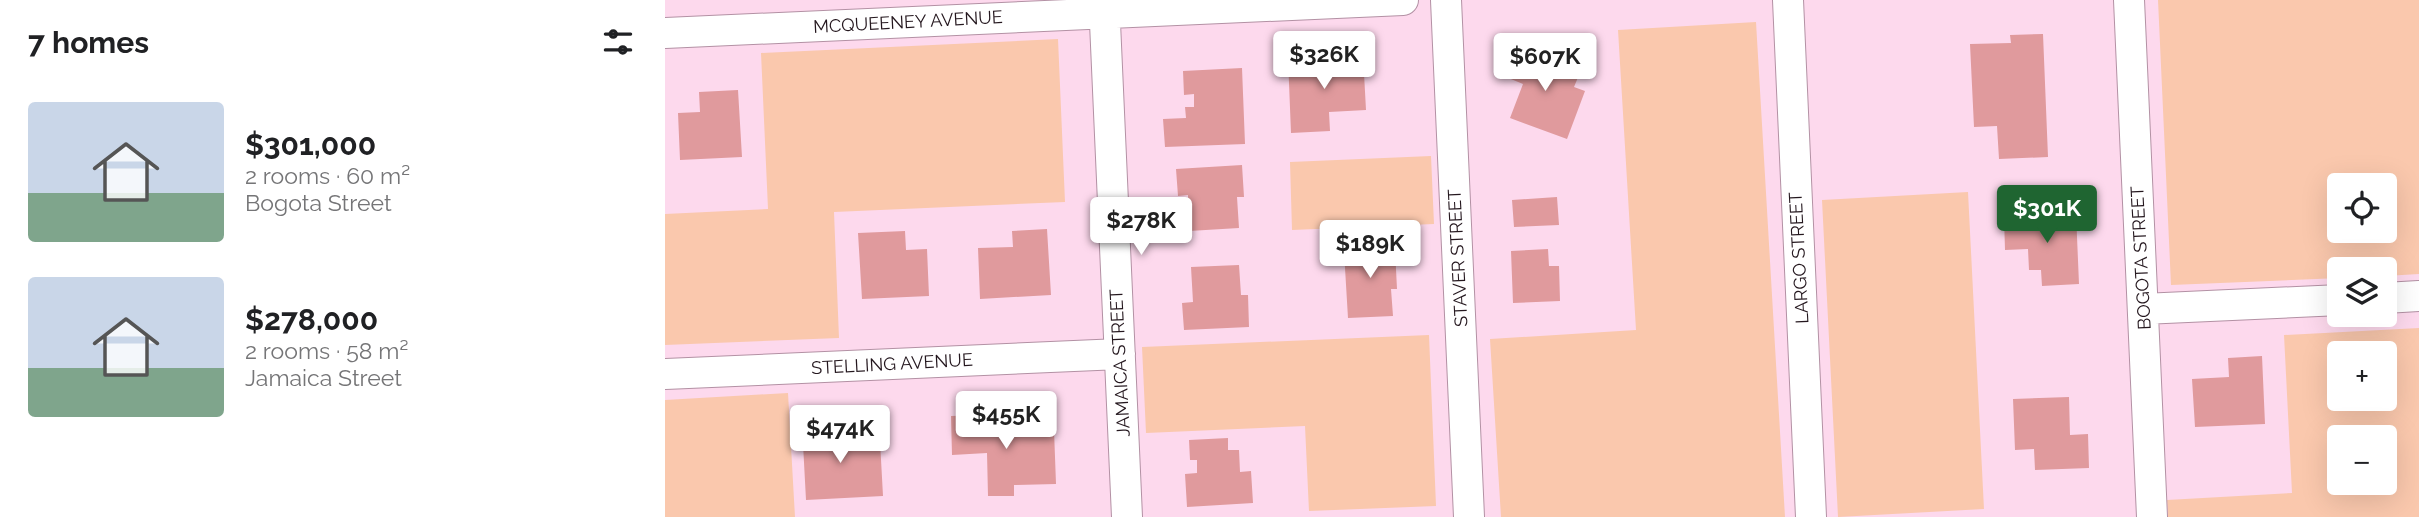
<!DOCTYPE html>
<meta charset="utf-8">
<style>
:root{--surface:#fff;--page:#f6f6f6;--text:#202124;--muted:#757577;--accent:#1f6531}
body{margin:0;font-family:Raleway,sans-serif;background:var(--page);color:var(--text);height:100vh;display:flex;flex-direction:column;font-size:26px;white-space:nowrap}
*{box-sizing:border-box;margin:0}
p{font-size:23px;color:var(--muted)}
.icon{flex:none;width:38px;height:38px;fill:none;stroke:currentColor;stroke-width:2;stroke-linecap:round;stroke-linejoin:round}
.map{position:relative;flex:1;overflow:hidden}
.drawer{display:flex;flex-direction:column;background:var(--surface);width:665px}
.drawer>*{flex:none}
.buttons{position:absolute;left:1662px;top:173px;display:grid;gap:14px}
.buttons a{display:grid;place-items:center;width:70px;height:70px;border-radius:7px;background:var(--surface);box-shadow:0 7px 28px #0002;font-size:35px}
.price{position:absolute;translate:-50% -60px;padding:0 16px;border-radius:7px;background:#fff;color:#222;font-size:23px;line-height:46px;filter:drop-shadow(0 2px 4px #0008)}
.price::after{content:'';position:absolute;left:50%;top:42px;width:21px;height:16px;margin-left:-10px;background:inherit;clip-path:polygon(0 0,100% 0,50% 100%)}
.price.selected{background:var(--accent);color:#fff}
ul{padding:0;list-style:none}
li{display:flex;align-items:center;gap:21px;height:175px;padding:0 28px}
li span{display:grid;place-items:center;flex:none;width:196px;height:140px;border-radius:7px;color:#555}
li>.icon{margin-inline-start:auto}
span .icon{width:84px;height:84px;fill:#fffc;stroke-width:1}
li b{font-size:30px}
h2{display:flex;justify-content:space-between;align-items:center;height:84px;padding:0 28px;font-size:30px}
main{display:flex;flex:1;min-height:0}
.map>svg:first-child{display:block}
</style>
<main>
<section class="drawer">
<h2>7 homes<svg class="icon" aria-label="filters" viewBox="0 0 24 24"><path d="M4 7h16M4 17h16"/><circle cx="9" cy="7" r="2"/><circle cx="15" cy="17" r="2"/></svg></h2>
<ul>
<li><span style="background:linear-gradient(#c9d6e8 65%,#7fa58c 0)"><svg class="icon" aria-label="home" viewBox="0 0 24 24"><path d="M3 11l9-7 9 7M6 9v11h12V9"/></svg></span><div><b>$301,000</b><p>2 rooms · 60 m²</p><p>Bogota Street</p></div></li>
<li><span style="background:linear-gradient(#c9d6e8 65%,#7fa58c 0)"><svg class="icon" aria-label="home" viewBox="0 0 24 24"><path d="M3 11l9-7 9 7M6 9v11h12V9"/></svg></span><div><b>$278,000</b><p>2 rooms · 58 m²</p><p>Jamaica Street</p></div></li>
</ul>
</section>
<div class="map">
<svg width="1754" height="517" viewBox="0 0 1754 517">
<rect width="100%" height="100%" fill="#fdd9ed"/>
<path fill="#fac8ad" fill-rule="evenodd" d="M1493,0H1754V274L1720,276V270H1675V278L1506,285ZM1675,186H1720V231H1675Z
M1091,22L1120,517H836L825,339L971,330L953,30Z
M393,39L400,202L169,212L174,338L0,345V214L103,209L96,53Z
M766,156L769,224L627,230L625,162Z
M1303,192L1319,509L1173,517L1157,200Z
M1754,328V517H1503L1502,500L1627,493L1619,335ZM1675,354H1720V399H1675ZM1675,438H1720V483H1675Z
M764,335L771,506L644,511L640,426L481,433L477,347Z
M123,393L130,517H0V400Z"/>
<path fill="#e09a9d" d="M1378,34L1383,157L1334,159L1332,126L1309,127L1305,44L1346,43L1345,35Z
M853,47L916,70L909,87L920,91L902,139L845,118L858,84L841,77Z
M698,55L701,110L664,112L665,131L626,133L623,58L660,56V64L674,63V56Z
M577,68L580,144L500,147L498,119L521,118L520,107H529V94L519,95L518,71Z
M73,90L77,157L15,160L13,113L35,112L34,92Z
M577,165L579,197H572L574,228L524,231L520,202H523V195L513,196L511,169Z
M892,197L894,225L849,227L847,200Z
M1411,213L1414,284L1377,286L1376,270H1364L1363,249L1340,250L1339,217Z
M382,229L386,295L315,299L313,248L348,247L347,231Z
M240,231L241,250L262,249L264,296L197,299L193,233Z
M714,237V250L730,249L732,289H726L728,316L683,318L679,251L694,250V238Z
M883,249L884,266H894L895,301L848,303L846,251Z
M574,265L576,295H583L584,327L519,330L517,303L528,302L526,267Z
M1597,356L1600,424L1530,427L1527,379L1564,377L1563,358Z
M1404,397L1405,435L1423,434L1424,468L1370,470L1369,449L1350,450L1348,399Z
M347,414L348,432L389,430L391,484L349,485V496H323L322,453L287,455L286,416Z
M174,423L175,443L215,441L218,496L141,500L137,425Z
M563,438V450H574L575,472L586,471L588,503L522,507L520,474L532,473V460H525L524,440Z"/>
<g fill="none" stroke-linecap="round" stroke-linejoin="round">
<defs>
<path id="minor" d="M439,0L462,517
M781,0L804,517
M1123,0L1146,517
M1464,0L1487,517
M0,33L738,0
M1720,298L1754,296
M1478,309L1675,300
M0,374L455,354"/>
</defs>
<use href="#minor" stroke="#b391a4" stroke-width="32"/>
<use href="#minor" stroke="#fff" stroke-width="30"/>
</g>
<g text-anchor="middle" stroke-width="6" stroke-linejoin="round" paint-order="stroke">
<g font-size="18" fill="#24171e" stroke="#fff">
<text transform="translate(243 22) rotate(-3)" y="6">MCQUEENEY AVENUE</text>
<text transform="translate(793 258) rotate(-93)" y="6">STAVER STREET</text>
<text transform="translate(1134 258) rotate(-93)" y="6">LARGO STREET</text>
<text transform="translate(1476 258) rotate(-93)" y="6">BOGOTA STREET</text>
<text transform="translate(455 363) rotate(-93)" y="6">JAMAICA STREET</text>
<text transform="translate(227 364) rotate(-3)" y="6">STELLING AVENUE</text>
</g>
</g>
</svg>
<div class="buttons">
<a><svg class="icon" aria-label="locate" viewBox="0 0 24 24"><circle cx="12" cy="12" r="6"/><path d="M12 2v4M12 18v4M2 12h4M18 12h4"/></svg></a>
<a><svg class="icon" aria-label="layers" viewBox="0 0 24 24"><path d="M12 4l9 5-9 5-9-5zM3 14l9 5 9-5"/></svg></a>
<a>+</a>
<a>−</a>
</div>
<b class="price" style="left:659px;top:91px">$326K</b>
<b class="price" style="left:880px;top:93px">$607K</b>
<b class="price selected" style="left:1382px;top:245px">$301K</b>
<b class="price" style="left:476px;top:257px">$278K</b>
<b class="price" style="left:705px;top:280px">$189K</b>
<b class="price" style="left:341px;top:451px">$455K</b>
<b class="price" style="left:175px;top:465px">$474K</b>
</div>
</main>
